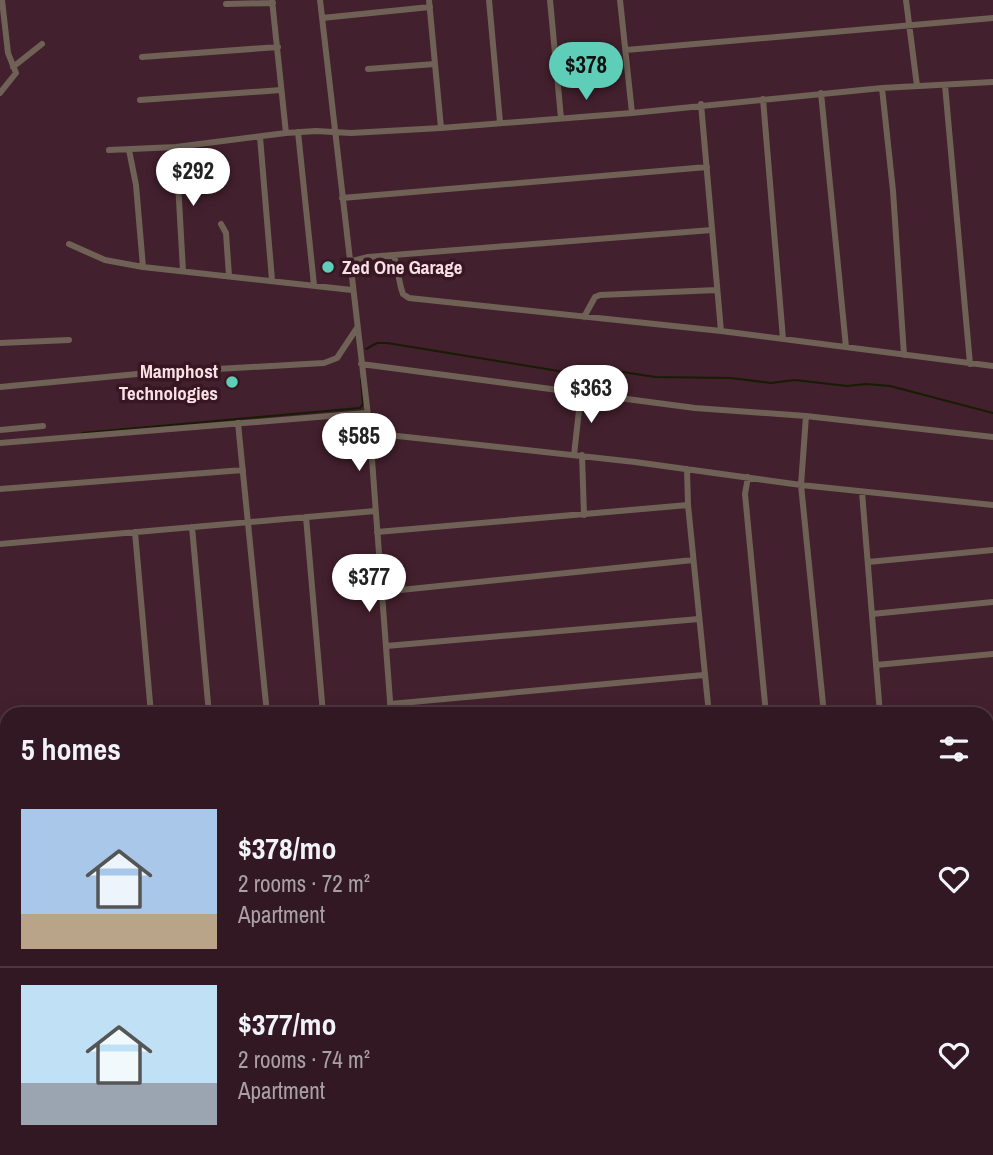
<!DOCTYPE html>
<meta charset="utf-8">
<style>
:root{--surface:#321822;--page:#3d252f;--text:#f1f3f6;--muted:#a8a0a5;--line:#4d3740;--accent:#5eceb8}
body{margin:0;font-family:"Archivo Narrow",sans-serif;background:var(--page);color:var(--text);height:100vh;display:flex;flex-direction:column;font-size:26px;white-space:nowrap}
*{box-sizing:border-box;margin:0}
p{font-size:23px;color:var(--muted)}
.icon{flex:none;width:38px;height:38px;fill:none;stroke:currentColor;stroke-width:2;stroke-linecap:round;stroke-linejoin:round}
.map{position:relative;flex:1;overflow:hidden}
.sheet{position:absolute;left:0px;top:707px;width:994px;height:448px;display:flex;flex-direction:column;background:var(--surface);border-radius:21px 21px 0 0;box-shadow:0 4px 18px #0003,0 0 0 2px var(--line)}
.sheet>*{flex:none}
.price{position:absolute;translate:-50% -60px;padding:0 16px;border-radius:24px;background:#fff;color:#222;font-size:23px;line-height:46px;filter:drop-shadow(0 2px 4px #0008)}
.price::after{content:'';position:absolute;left:50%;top:42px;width:21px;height:16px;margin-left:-10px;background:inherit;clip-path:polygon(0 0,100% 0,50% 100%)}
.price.active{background:var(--accent);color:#111}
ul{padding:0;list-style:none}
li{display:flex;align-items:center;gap:21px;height:175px;padding:0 21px}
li+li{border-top:2px solid var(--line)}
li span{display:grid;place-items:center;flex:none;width:196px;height:140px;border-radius:0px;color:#555}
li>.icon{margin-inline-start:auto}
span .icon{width:84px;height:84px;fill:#fffc;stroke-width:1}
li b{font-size:30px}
h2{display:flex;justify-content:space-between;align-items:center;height:84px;padding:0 21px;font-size:30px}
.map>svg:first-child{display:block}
</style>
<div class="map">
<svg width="993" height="1155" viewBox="0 0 993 1155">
<rect width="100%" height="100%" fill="#43202d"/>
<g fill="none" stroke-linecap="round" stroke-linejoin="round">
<path stroke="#171c03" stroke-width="2" d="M366,349L377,343H387L565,372H623L655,377L731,378L771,383L795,380L847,386L866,384L890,386L993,413
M82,433L360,408L363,404L361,379"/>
<path stroke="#6f6156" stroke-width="6" d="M272,0L286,133L316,131L351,133L441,128L632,113L882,88L993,82
M320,0L370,433L391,714
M429,0L441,128
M489,0L500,122
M550,0L561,118
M620,0L632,113
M906,0L917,86
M226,4L273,3
M322,18L430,7
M626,50L993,18
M142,57L278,47
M13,67L42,44
M368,69L435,64
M945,85L970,364
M882,88L893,191L904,355
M0,93L16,73L8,53L2,0
M821,93L846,347
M763,99L783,339
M140,100L281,90
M701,104L721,331
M298,132L314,285
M260,137L272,280
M176,147L183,271
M109,150L176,147L286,133
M129,150L136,185L143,267
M342,198L707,167
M221,224L226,233L229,276
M69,244L105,260L143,267L352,290
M394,255L401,288L403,294L409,298L721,331L993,366
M349,262L368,257L712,230
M584,317L595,297L600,295L717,290
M0,343L69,340
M361,364L695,408L806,416L993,437
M0,387L148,373L324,363L337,358L357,328
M806,416L801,485L824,714
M238,423L267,714
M0,430L43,426
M370,433L635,462L801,485L993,505
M0,443L366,413
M574,455L581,392
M582,455L584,515
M687,469L688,505L709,714
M748,477L745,494L766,714
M0,489L243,470
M862,492L880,714
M306,517L323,714
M192,527L209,714
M135,532L151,714
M377,532L688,505
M0,544L375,511
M868,562L993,550
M381,592L693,560
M872,614L993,602
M386,646L699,619
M876,665L993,654
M390,704L704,675
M988,716L993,775
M0,796H7
M987,1009H993
M0,1096L7,1095
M987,1143L988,1155
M81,1148V1155
M166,1148L167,1155
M552,1148L553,1155
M595,1148V1155"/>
</g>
<g fill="#5eceb8" stroke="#381723" stroke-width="2.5">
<circle cx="328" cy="267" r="7"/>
<circle cx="232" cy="382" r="7"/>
</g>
<g text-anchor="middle" stroke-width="7" stroke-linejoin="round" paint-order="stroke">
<g font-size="19" font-weight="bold" fill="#f8e0e7" stroke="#381723" text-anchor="start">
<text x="342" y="274">Zed One Garage</text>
<text x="218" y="378" text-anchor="end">Mamphost<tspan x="218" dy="22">Technologies</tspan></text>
</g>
</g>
</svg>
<b class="price active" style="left:586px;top:102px">$378</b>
<b class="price" style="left:193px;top:208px">$292</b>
<b class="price" style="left:591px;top:425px">$363</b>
<b class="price" style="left:359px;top:473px">$585</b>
<b class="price" style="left:369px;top:614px">$377</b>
<section class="sheet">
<h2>5 homes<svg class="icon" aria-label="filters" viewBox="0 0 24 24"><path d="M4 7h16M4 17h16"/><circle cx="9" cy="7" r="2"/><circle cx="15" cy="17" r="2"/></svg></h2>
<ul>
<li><span style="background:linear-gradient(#a9c7e8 75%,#b9a48a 0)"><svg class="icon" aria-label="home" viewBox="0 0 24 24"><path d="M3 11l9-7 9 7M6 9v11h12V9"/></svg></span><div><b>$378/mo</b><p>2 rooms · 72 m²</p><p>Apartment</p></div><svg class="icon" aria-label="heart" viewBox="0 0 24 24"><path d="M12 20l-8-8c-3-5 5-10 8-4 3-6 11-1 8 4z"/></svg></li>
<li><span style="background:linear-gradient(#bfe0f5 70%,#9aa5b1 0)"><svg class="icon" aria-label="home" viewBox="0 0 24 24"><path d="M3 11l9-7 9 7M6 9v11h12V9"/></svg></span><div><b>$377/mo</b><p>2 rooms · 74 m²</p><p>Apartment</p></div><svg class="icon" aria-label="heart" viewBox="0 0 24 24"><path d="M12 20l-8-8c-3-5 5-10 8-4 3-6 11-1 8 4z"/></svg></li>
</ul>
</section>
</div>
